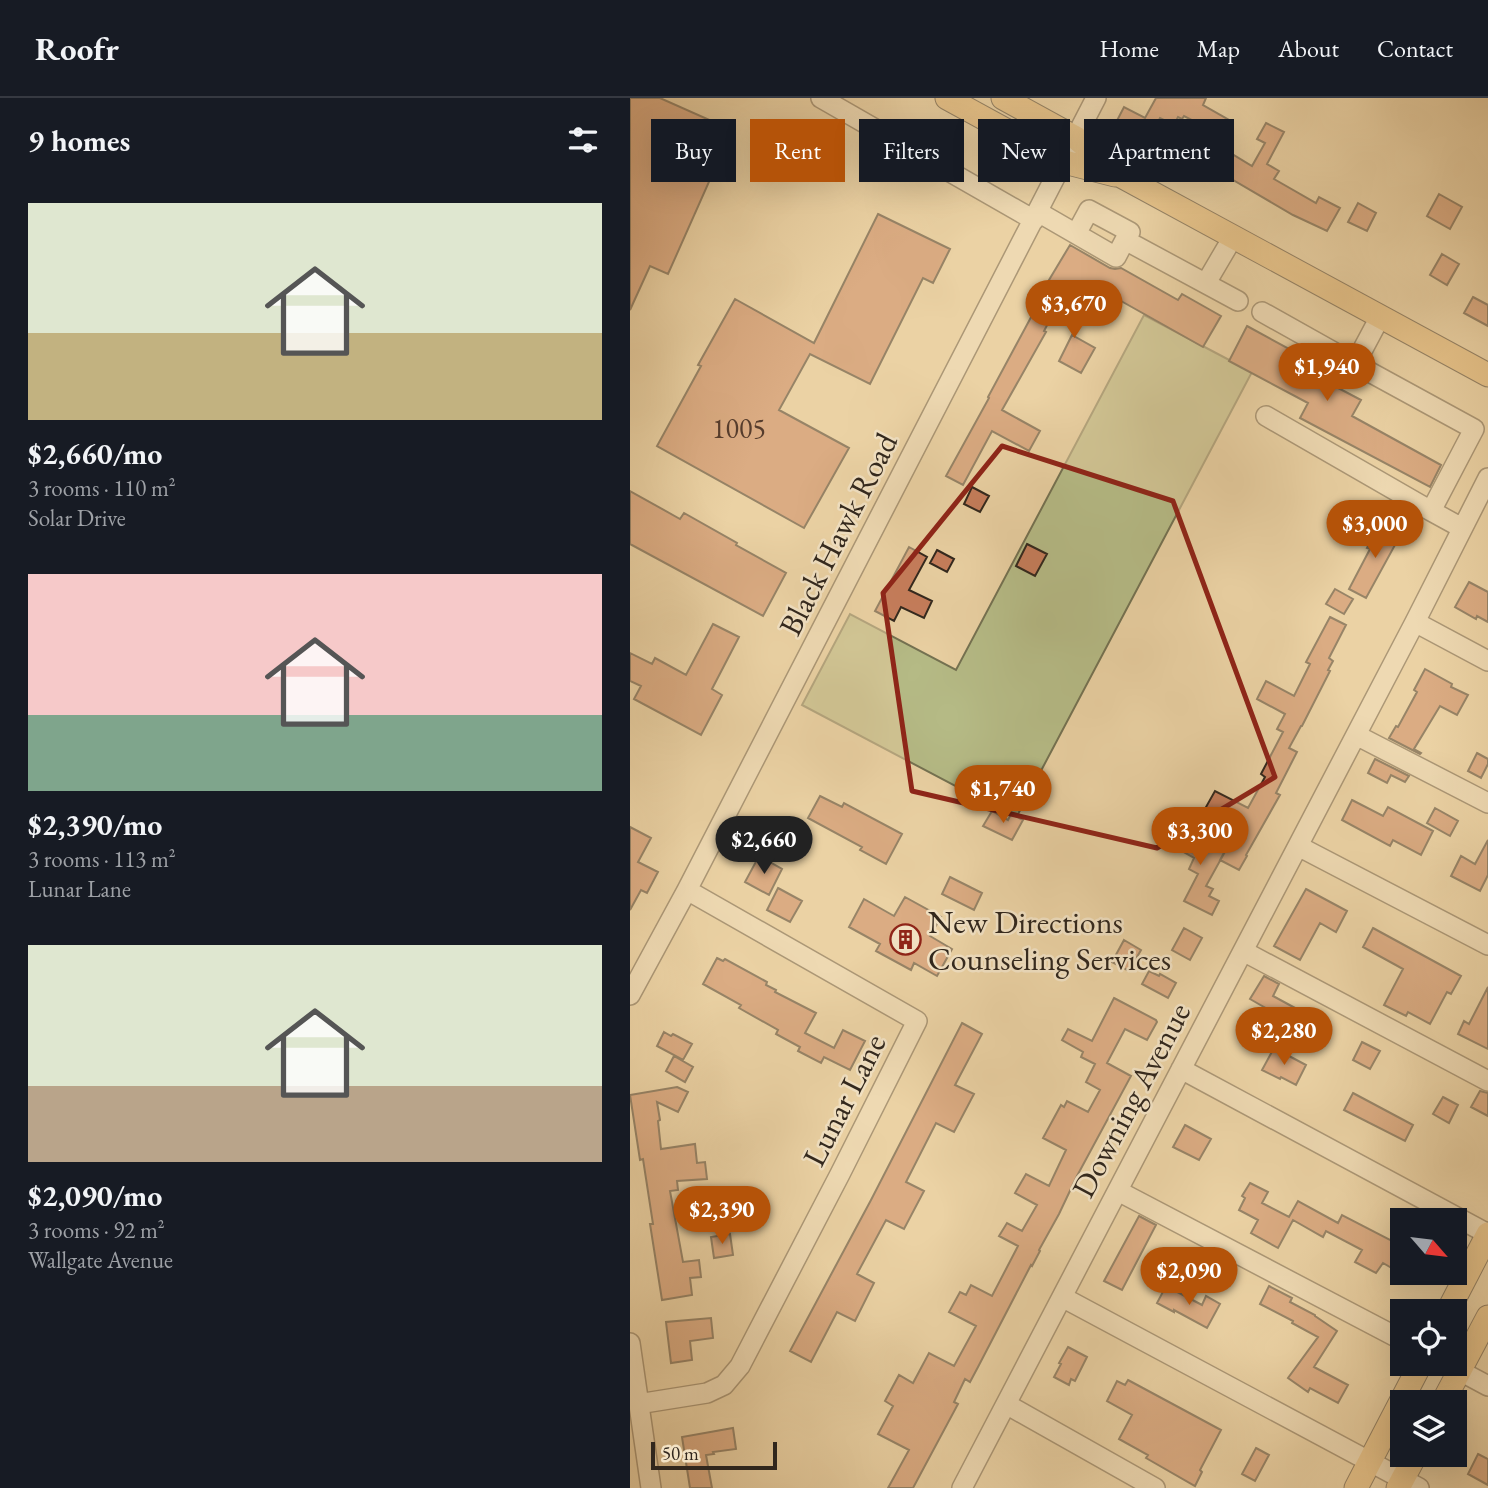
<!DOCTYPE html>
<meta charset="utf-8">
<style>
:root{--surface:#171b24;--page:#242831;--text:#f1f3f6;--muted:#9ea1a6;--line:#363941;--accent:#b45309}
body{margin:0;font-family:"EB Garamond",serif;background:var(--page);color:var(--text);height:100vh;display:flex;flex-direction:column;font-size:26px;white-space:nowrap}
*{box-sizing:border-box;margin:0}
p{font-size:23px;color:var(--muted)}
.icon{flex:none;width:38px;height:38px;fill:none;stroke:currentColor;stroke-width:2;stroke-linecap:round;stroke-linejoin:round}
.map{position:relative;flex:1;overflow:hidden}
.panel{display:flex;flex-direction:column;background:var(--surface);width:630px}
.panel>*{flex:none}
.top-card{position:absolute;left:21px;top:21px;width:665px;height:63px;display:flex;gap:14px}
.needle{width:46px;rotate:118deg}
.buttons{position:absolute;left:760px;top:1110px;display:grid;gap:14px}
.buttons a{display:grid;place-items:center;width:77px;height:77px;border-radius:0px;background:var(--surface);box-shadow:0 7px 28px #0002;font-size:35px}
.scale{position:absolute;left:21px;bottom:18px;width:126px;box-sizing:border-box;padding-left:7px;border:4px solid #31271d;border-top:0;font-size:19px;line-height:24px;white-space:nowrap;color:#31271d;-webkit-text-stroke:5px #f2e2c4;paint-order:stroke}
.price{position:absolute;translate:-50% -60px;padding:0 16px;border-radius:24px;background:var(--accent);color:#fff;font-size:23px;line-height:46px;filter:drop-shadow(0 2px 4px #0008)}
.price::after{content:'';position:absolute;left:50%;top:42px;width:21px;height:16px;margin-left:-10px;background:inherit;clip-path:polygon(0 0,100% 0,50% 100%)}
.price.selected{background:#222;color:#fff}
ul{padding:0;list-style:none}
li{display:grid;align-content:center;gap:14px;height:371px;padding:0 28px}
li span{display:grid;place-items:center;height:217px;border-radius:0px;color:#555}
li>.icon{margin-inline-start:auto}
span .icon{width:126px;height:126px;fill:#fffc;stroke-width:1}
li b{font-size:30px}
h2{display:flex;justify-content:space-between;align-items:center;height:84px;padding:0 28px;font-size:30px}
.pill{padding:0 24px;border-radius:0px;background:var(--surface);box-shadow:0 7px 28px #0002;font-size:24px;line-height:63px}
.pill.selected{background:var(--accent);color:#fff}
header{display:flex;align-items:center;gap:42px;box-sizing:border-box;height:98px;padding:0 35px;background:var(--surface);border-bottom:2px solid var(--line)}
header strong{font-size:33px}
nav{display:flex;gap:38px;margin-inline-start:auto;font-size:24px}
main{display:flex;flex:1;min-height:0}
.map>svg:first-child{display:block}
</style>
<header>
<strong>Roofr</strong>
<nav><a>Home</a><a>Map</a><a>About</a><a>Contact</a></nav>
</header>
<main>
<section class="panel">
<h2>9 homes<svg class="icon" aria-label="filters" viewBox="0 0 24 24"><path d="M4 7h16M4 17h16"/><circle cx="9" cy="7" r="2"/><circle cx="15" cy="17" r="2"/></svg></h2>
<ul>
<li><span style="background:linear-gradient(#dfe7d0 60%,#c2b280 0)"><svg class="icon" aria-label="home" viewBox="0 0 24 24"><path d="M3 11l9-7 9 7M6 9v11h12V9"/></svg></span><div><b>$2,660/mo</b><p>3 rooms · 110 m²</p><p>Solar Drive</p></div></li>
<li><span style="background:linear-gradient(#f6c9c9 65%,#7fa58c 0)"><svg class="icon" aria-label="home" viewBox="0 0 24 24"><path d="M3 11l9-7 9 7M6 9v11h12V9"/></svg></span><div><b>$2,390/mo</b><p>3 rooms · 113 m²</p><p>Lunar Lane</p></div></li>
<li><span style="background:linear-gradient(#dfe7d0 65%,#b9a48a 0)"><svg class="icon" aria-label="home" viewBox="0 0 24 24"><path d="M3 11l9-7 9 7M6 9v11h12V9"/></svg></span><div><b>$2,090/mo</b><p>3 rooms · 92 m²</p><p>Wallgate Avenue</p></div></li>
</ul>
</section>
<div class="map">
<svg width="858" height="1390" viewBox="0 0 858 1390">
<rect width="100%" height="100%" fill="#ebd2a4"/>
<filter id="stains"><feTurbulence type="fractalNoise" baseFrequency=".00286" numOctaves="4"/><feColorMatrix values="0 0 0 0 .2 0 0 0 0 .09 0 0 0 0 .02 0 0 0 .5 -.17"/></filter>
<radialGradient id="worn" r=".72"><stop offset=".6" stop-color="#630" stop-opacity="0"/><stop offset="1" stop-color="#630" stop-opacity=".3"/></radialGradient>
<path fill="#b6bc87" stroke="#747252" stroke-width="2" d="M514,217L622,274L386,720L172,607L220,516L326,572Z"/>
<path fill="#c77e5c" stroke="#31271d" stroke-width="2" d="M0,0H30L102,32L38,176L20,168L0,212Z
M526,0H576L573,7L599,22L591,37L554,18L552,21L548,19L544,27L530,20L518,43L501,34L494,46L479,38L494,9L515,20Z
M636,25L654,34L637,66L649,73L644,81L686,105L689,99L710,110L697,133L663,117L586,72L597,53L622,68L635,45L627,41Z
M809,96L832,109L820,131L797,118Z
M728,105L746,115L737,133L718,124Z
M248,116L320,151L303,185L293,180L240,286L180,256L149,312L219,350L174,430L27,348L71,268L68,267L105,201L184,245Z
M440,147L480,170L485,171L491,170L548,202L552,196L591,218L573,249L475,194L463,214L433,197L414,233L416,234L372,312L410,333L399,353L362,333L333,387L316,378L359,300L358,299L406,210L405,209L419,182Z
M812,156L829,166L817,187L800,177Z
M843,199L858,207V228L834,215Z
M617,228L696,271L691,281L731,302L722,318L811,367L800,389L670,320L678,305L599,263Z
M442,237L465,250L451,275L429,263Z
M342,389L359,398L350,414L334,406Z
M0,393L50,421L54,415L107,445L106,447L156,475L133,518L0,446Z
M751,425L771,436L736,500L719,491L740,451L737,450Z
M397,446L417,456L405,478L386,468Z
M279,449L297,459L279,492L302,503L294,520L271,509L264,523L245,513Z
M307,452L324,461L317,474L300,465Z
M839,484L858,494V524L847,518L846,521L825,509Z
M705,491L723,501L714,516L696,506Z
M700,519L716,527L699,560L703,563L698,572L700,573L672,628H671L659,650L667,654L646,695L650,697L616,757L617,758L609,772L590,762L609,727L576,709L585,693L618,710L635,679L631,676L653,634L647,631L655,616L627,601L636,583L664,598L680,566L676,564Z
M83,526L109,539L82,591L92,597L71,637L4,601L11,588L0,583V555L22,566L25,560L56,577Z
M795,571L822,586L821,589L838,597L827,617L810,608L784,651L791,655L790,656L759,640L766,628L768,629L787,594L784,592Z
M847,655L858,661V666L851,680L838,673Z
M745,661L779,678L775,684L761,677L757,685L738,675Z
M190,698L212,709L214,705L272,736L256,766L230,752L232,749L178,720Z
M722,702L753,718L758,709L803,733L791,757L763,742L760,748L712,722Z
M805,710L828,723L820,738L797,725Z
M362,713L378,722L381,716L393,722L382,742L353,728Z
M548,726L596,752L576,788L583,791L579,798L589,803L582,817L554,803L568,776L559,771L564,760L552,753L555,747L541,739Z
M0,729L21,740L8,764L28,774L17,795L11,792L0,812Z
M858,742V777L850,793L821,778L831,758L845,766Z
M129,758L152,771L139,797L115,784Z
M320,779L352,795L344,812L312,796Z
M148,790L172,803L160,824L137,812Z
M676,791L717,813L706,834L690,825L670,862L644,848Z
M275,799L311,819L300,838L322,851L307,878L284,865L281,872L246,853L250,846L219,829L234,801L264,818Z
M554,830L572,840L560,862L542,852Z
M743,830L831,878L821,896L817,894L800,926L778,914L776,918L754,907L773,871L733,849Z
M494,842L511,852L499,873L482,864Z
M87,860L93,863L95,861L137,884L136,887L146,892L145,894L186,915L175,935L204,950L213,932L235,943L220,972L194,959L191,965L168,953L170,949L146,936L148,932L109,910L111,907L73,886Z
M519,873L529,878L530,876L546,885L538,900L512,886Z
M634,878L649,886L643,898L667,911L660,924L620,901Z
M858,889V951L828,936L834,923L839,926Z
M484,900L526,922L527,924L517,942L495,931L477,965L501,978L447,1078L429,1116L409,1152L410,1153L402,1168L401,1167L348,1269L340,1284L335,1281L324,1304L328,1306L283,1390H258L279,1352L248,1336L263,1308L255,1303L269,1277L283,1285L299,1255L324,1268L346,1228L319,1214L330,1194L336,1197L341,1187L362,1198L388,1148L369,1138L377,1125L392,1133L407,1107L385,1095L396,1076L419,1088L436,1052L413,1040L431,1007L434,1009L437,1003L458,1014L470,992L456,984L465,966L451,959L453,954L432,942L438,931L462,943Z
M332,925L352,936L325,987L344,996L324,1034L306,1025L276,1084L294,1093L274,1131L256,1122L227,1176L244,1185L225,1223L207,1214L181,1264L160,1253L241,1102Z
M34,934L41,938L43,936L62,946L53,962L27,948Z
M732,944L750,953L740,971L723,962Z
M644,950L676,967L666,987L651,979L650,981L632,972Z
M44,958L63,969L55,984L36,973Z
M47,989L58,994L48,1014L27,1004L30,1022L28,1023L31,1051L65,1046L67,1065L75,1064L77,1081L47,1083L48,1092L40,1093L53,1164L69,1162L71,1179L60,1180L62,1197L32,1202L20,1126H23L13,1061L10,1062L0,997Z
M850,993L858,995V1018L841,1009Z
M723,995L783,1027L775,1043L714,1012Z
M813,999L828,1007L819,1025L803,1016Z
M555,1027L581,1041L569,1062L543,1049Z
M620,1085L638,1094L632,1105L659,1119L668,1103L708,1125L712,1117L772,1148V1176L753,1165L746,1175L725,1164L732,1152L696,1133L693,1139L663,1122L648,1150L621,1135L628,1122L609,1112L615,1100L612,1098Z
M509,1118L526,1127L492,1192L474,1183Z
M100,1136L103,1157L84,1160L81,1139Z
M536,1188L572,1207L576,1198L590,1206L577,1230L544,1212V1214L527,1205Z
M639,1188L662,1200L660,1204L685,1217V1218L707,1233L684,1269L718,1287L708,1305L680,1290L678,1294L658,1280L688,1239L662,1225L663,1223L630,1206Z
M81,1220L83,1240L60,1243L62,1262L41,1265L36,1224Z
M438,1249L457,1259L445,1283L441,1281L439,1287L424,1279L431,1266L429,1265Z
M498,1282L591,1332L570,1372L572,1374L565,1388L516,1360L518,1357L489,1341L502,1317L477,1303L487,1283L495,1287Z
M103,1330L106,1351L83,1354L84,1356L76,1357L82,1390H60L52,1339Z
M626,1350L639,1357L625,1383L612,1376Z
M848,1356L858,1361V1387L838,1376Z"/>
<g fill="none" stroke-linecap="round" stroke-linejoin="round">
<defs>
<path id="minor" d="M191,0L404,122
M408,114L486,159L495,142L608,203
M446,136L459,112L500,134L495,142
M576,185L603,139
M632,214L725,266
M750,219L725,266L844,331L801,413L832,430
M636,318L801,413
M785,524L858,563
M726,637L858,705
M668,748L858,847
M613,853L858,983
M0,897L57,792L466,0
M551,971L858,1136
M488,1093L772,1242
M432,1199L789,1390
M0,1245L21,1390
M830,1273L858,1288
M8,1306L77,1295L94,1287L110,1268L210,1076L287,923L57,792
M376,1306L525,1390
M332,1390L785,524L858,380"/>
<path id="major" d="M317,0L434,64L485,77
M373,0L446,40L491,78L858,277
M818,1213L858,1136
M813,1304L858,1219
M726,1390L791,1265
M768,1390L786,1356"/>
</defs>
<use href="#minor" stroke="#60523f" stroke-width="22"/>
<use href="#major" stroke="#31271d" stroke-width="25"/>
<use href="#minor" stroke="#f2e2c4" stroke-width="19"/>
<use href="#major" stroke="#e6b972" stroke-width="23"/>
</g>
<path d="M0 0H858V1390H0ZM372,348L543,403L645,679L527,750L282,693L253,495Z" fill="#ebd2a4" fill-opacity=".55" fill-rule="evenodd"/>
<path fill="none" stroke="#8f2418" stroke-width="5" stroke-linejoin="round" d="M372,348L543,403L645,679L527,750L282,693L253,495Z"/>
<defs>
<symbol id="building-ring" viewBox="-11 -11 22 22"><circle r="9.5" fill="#f2e2c4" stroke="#8f2418" stroke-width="1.5"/><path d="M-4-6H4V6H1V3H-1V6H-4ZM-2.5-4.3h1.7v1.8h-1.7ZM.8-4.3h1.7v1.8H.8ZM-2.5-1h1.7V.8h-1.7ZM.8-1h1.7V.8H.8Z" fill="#8f2418"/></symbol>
</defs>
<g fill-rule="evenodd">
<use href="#building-ring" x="258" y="824" width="35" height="35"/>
</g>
<g text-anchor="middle" stroke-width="5" stroke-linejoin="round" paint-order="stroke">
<g font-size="28" fill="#563d2d">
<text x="109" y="340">1005</text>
</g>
<g font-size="32" fill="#31271d" stroke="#f2e2c4">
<text transform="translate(208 436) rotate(-63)" y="11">Black Hawk Road</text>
<text transform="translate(214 1002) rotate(-63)" y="11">Lunar Lane</text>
<text transform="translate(501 1002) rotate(-62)" y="11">Downing Avenue</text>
</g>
<g font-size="32" fill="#31271d" stroke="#f2e2c4" text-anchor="start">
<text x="298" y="835">New Directions<tspan x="298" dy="37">Counseling Services</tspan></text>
</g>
</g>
<rect width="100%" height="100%" filter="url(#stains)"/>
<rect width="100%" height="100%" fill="url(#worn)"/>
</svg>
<div class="buttons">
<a><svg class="needle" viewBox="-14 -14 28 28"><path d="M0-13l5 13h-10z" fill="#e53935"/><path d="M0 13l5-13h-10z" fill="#9ea1a6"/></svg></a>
<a><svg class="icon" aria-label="locate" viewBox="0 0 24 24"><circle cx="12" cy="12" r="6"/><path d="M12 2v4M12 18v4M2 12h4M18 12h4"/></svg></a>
<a><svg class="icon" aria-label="layers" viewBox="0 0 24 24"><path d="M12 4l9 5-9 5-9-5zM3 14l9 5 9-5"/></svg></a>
</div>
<div class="scale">50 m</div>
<b class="price" style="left:444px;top:242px">$3,670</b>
<b class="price" style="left:697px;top:305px">$1,940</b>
<b class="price" style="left:745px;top:462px">$3,000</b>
<b class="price" style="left:373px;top:727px">$1,740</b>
<b class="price" style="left:570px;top:769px">$3,300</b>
<b class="price selected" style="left:134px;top:778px">$2,660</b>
<b class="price" style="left:654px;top:969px">$2,280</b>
<b class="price" style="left:92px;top:1148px">$2,390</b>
<b class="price" style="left:559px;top:1209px">$2,090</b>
<div class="top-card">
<a class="pill">Buy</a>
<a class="pill selected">Rent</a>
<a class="pill">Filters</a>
<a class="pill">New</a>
<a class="pill">Apartment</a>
</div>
</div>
</main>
